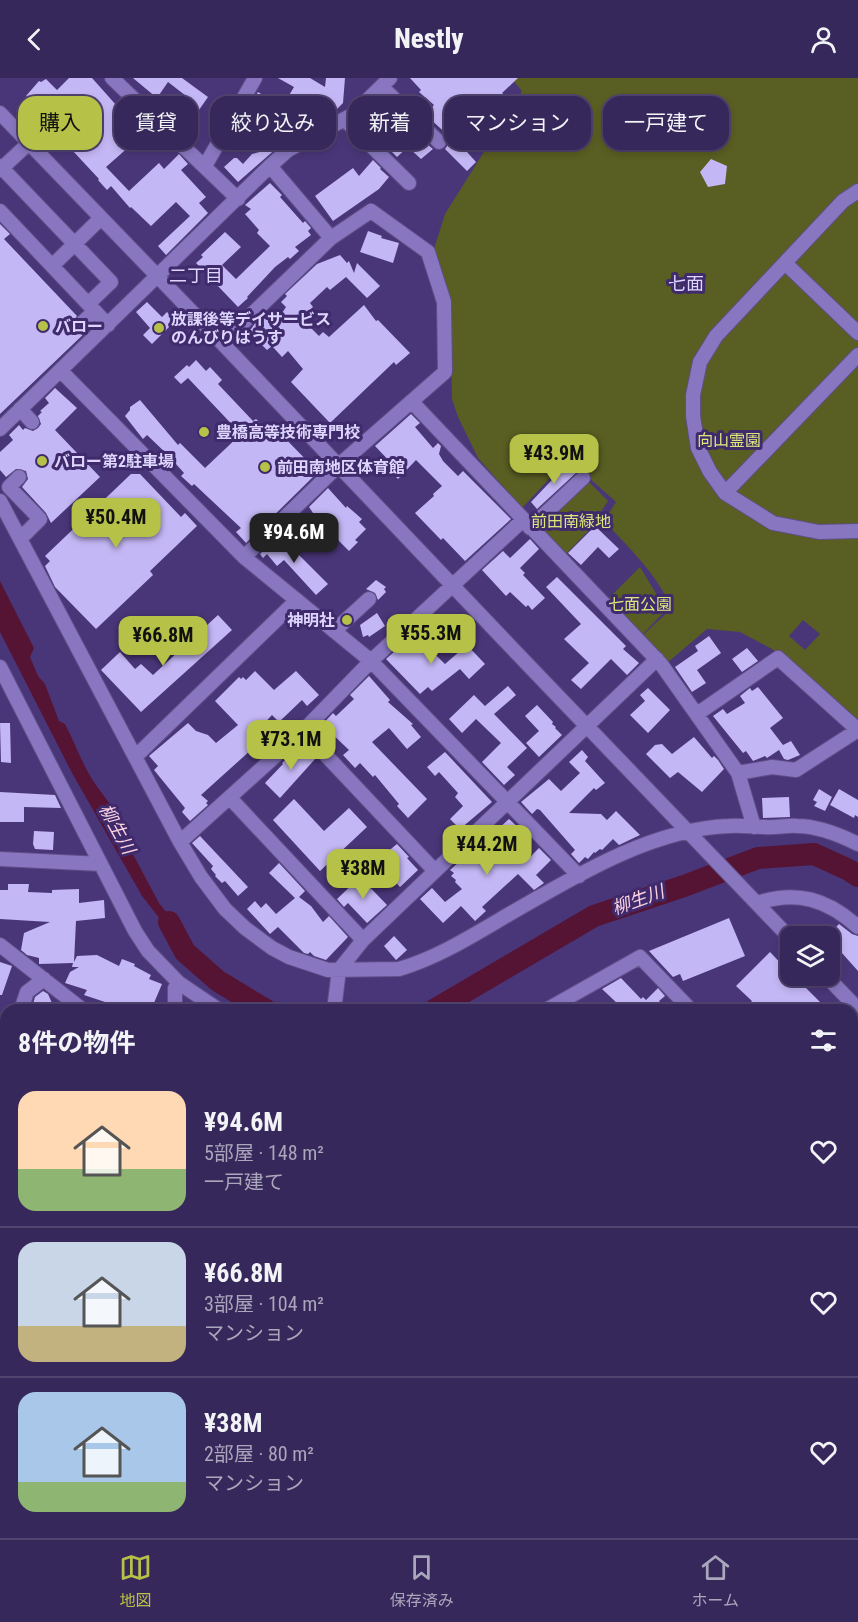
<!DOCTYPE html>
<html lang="ja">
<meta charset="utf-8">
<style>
:root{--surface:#37285b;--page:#423464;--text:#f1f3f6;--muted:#aaa6bb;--line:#514471;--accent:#b6c148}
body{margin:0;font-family:"Roboto Condensed","Noto Sans JP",sans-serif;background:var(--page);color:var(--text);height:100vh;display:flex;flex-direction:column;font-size:22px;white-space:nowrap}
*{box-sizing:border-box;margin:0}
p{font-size:20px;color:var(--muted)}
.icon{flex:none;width:33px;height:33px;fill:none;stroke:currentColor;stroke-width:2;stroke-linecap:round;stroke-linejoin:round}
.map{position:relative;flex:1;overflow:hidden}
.panel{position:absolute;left:0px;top:926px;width:858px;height:536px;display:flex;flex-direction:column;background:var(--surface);border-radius:18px 18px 0 0;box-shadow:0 3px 9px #0003,0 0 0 2px var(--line)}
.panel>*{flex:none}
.top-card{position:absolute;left:18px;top:18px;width:822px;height:54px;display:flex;gap:12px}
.buttons{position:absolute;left:780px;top:848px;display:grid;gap:12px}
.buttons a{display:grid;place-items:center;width:60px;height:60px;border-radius:12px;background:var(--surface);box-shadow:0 3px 9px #0003,0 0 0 2px var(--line);font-size:30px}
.price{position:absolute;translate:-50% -51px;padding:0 14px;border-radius:12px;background:var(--accent);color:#111;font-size:20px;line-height:39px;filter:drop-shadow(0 2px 3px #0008)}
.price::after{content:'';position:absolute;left:50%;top:36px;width:18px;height:14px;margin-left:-9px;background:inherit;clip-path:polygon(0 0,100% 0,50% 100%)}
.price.current{background:#222;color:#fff}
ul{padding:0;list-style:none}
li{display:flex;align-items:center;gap:18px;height:150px;padding:0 18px}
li+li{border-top:2px solid var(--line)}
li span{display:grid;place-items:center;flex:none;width:168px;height:120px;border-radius:18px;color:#555}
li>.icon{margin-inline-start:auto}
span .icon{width:72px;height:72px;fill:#fffc;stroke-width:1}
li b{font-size:26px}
h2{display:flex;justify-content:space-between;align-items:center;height:72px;padding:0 18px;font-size:26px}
.tag{padding:0 21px;border-radius:18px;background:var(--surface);box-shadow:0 3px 9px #0003,0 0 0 2px var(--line);font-size:21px;line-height:54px}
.tag.current{background:var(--accent);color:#111}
header{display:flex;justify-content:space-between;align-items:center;height:78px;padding:0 18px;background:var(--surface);font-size:27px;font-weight:800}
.dock{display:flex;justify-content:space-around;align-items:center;height:84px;border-top:2px solid var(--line);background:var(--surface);font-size:16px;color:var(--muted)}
.dock a{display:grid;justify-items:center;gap:3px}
.dock .current{color:var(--accent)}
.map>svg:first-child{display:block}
</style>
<header><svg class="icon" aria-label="back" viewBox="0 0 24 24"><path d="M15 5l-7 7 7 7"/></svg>Nestly<svg class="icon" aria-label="person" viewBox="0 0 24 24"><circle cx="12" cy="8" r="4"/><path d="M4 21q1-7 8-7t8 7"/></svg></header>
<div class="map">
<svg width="858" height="1460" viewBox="0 0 858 1460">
<rect width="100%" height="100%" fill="#493679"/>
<path fill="#595e22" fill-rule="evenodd" d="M511,0H858V645L772,571L740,554L707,551L667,585L643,557L672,530C655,494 630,471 604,443L616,424L568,381L522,430L478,380L458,339L452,321L450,222L434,171L445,136L522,13ZM803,542L820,556L805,572L789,558Z
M586,401L608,423L600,435L598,443L565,477L538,450Z
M640,489L666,532L642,557L608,521Z"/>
<path fill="#561435" d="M0,503L34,570L30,579L38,598L45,606L59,643L65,646C74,663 82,685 92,701C104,720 125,740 127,765L159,825L195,870L197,883L178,864L142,818L72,695L0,554Z"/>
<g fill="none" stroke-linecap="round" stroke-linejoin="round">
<path stroke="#561435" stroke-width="22" d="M169,844L185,874L218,903L266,932
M434,932L594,838L684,808L758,780L814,776L849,792L858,798"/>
</g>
<path fill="#c4b7f5" d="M69,0H92L125,37L128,34L148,51L150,49L157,56L143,72L138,68L134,71L131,67L106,89L129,113L159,85L164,91L179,76L188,86L181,92L206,119L199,125L208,135L166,177L158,168L190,138L176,124L151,148L131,129L130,130L111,108L107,112L98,102L99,101L72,72L71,74L58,60L66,53L39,25L36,28L26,18L39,3L41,4L46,1L57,12Z
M133,0H182L208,19L183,55L172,45L190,21L168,4L157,20Z
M278,0H310L325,9L326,0H345L343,25L335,33L313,31L306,43L303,42L300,47L295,45L294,48L283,42L276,54L271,52L265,60L250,52L252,47L249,46L259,29L251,25L258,14L282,29L294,9Z
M410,0H518L502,15L508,20L497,32L502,38L467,74L476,84L467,93L445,71L452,61L427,38L431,35L429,32L434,27L419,14L421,12Z
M373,29L386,38L375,50L364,38Z
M407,49L433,71L421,81L408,69L397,79L389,71L392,68L390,65Z
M278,69L238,104L224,89L234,80H237L243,86L252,76Z
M711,81L727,88L725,106L708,109L700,94Z
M373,82L381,90L380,91L389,99L379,111L333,143L315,118L353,90L359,98Z
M270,105L282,117L280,119L303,145L305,143L311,150L308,153L311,157L295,169L299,173L290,181L288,179L275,189L247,219L248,220L238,229L196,185L203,179L201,177L225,154L241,169L222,187L236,201L270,168L257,155L259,152L245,136L251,131L245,127Z
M0,146L10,156L4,161L77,238L74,242L76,250L81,253L89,251L0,336Z
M368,153L382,158L381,160L399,165L393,185L360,174Z
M340,177L347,185L349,183L354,195L357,185L380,208L367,220L346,199L330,212L327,209L310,225L313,229L301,240L319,258L323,254L329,259L364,227L376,243L378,242L410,275L396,287L394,284L330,345L291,304L303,291L288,273L282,279L272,268L267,272L249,254L256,244L258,246L268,238L275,246L286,229L281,224L287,218L285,216L317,186Z
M147,224L162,239L167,234L175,243L152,266L143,257L150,250L136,234Z
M196,282L206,293L210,289L222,302L218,306L253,343L256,341L271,356L276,351L318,394L246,465L236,454L241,450L194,406L192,408L181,398L184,395L168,377L147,357L143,361L125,338L130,332V329L140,322L178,367L180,365L205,390L241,356L188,300L181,306L174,299L187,287L189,289Z
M55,310L77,330L55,352L100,399L51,445L46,435L22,409L28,401L26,393L16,391L6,399L0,392V374L13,362L9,357L19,347L23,352L25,350L33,353L38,350L41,346L38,338L42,334L40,333L49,325L45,320Z
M411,336L420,345L415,349L433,370L438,365L441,368L439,376L443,383L458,398L463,393L511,441L465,483L443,460L441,462L415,435L434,418L433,416L442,408L416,382L398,401L391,393L395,389L375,368Z
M568,385L577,394L537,431L531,424Z
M131,396H140L181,439L185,435L197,448L150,493L153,497L96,551L55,509L45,488L50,483L45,478Z
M328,410L346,430L347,428L362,441L359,444L366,451L355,462L358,464L349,473L332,456L335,453L313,435L309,429Z
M595,448L619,471L609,480L598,469L581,487L568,475Z
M279,457L328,506L316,517L284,482L277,488L267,476L263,480L260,476Z
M530,461L539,471L520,490L525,495L523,497L545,520L532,532L528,527L526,529L510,514L506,518L482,492L503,473L510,480Z
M557,499L626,568L623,571L639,585L627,597L611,581L581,611L571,602L589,585L564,561L581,546L546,509Z
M376,502L386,509L384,511L386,514L378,522L375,515L366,511Z
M377,535L385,548L369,559L368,557L363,559L360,547Z
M218,537L232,552L141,634L101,592L120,574L135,591L141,586L153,597Z
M414,556L445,586L467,567L485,586L469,601L460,591L432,613L428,609L420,616L386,581Z
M709,558L721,575L697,592L706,605L692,614L675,589L698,573L695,568Z
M747,570L758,583L742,594L732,581Z
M255,593L274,612L296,593L319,617L307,628L302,622L279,644L272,637L256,654L259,657L249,668L252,671L201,717L208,723L206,725L208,727L190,743L182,734L185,730L154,692L158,688L149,678L188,645L196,653L208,657L216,665L238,647L215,623L239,599L241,601L243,599L246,602Z
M369,598L390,622L388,624L413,646L411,647L421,659L407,671L389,650L372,664L427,721L408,740L397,728L399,726L375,697L373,699L360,685L355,690L343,677L349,672L328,652L325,655L319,650L333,635L336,638L354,621L350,617Z
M508,608L516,617L494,636L527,670L507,689L515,697L504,707L482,684L501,665L476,641L462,655L449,641L474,617L485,628Z
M758,609L783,640L770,650L783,667L791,663L800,677L788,682L784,681L779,672L767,680L765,678L753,683L746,673L743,675L713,638L723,631L727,636L745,625L740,618L750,610L752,613Z
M648,610L670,632L648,655L630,637L645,623L640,617Z
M537,627L553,644L552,646L556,649L555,650L562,657L539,679L526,665L539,653L525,638Z
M0,645H10L11,685L1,684Z
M694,659L712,680L714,678L718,682L724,691L702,714L678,694L670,700L646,676L655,667L662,666L672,676Z
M302,666L316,680L280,720L265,705L283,686L282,685Z
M582,672L588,679L585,683L605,705L596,712L594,710L569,735L601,736L607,742L616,733L640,757L619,767L613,761L602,772L600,771L595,775L594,774L588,781L585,779L579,785L571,776L575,772L540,732L537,731L532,736L521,724L549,701L561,713L580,695L569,684Z
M445,674L492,724L460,751L450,741L463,728L455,719L458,715L439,694L435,698L427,689Z
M819,711L832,719L825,733L814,728L817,724L813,722Z
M839,711L858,722V739L855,737L854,740L830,727Z
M0,714L55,717L61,730L24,729V744H0Z
M789,719L790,739L763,740L762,720Z
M294,721L324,753L349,730L367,749L320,793L273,742Z
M509,741L522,753L506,766L524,785L539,770L551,782L536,797L544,805L534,812L518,796L482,829L486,833L475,843L461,828L443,845L420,821L432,810L445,824L462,811L455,804L456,802L451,798L454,795L450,792L469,775L475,781L491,765L490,763L500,754L498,751Z
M34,753L54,754L53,772L35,771L33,766Z
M200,758L248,809L238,818L225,803L222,805L215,798L216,797L211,791L213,788L192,765Z
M397,766L409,779L407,780L418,792L400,809L376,783Z
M279,785L305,813L299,819L311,828L323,844L329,838L348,859L326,882L314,878L310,874L308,876L304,875L278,849L270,856L247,831L255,823L261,830L266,825L276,836L295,820L269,795Z
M360,799L387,827L367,845L348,825L344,829L337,821Z
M8,806H29L28,814L52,815V812L79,811V825L104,822L105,840L76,843L74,884L77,878L97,877L119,888L122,881L135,886L134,888L151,897L149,901L162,906L151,932H105L108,925L84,917L87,912L65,905L70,894L79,889H72L73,885L39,886V880L27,877L21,872L24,855L50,844L0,841V812H8Z
M729,840L745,878L683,903L680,896L673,899L649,873Z
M839,846L852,856L858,858V893L833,865L841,858L834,851Z
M394,858L407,872L396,882L384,868Z
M770,874L790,895V897H793L828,932H743L752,923L736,908Z
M0,884L12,888L2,917H0Z
M621,900L641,921L643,919L646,922L658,910L665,918L659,923L667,932H626L621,926L619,927L602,911Z
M43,913L48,916L55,932H31L35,919Z"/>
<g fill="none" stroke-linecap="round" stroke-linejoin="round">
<defs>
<path id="minor" d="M112,0L238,121
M382,9L439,64
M0,35L222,265L510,568L790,860
M344,41L409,105
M0,88L111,204L88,226
M205,88L255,0
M270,88L331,160
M0,92L29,65
M858,113L843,123L716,258L700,284L693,317V338L698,370L710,394L725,415L773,445L819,454L858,453
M0,133L108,247
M785,185L858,255
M52,188L101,140
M83,244L95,233
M222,265L331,160L371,133L428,174L444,224L445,294L339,387L244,479
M61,293L244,479L371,583L579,798
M412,324L661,586L738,695L754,749
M20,331L32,344
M0,351L270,88L288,72L352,37L390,0
M19,399L9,409L40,441L20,461
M725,415L858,277
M0,423L180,764L201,799L225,831L245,850L272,870L289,879L328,892L399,891C437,880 472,858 506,838C572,800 650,751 729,748C741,747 753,749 765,749C776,750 787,747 797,748C818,748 840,757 858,766
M530,450L583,400
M334,553L369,521
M0,589L135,853L148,873L179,905L219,932
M697,636L778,580L858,652L796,692L772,689L738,695
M303,653L434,792
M135,679L297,522
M230,720L363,862
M180,764L303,653L371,583L523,442
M0,781L101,786
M757,825C797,812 827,821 858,849
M0,867L83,932
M825,897L858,931
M21,932L27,914L44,901
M175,932V910L179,905
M334,932L339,892L363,862L657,581
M546,932L640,879L691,932
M0,988L6,972
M0,1055L6,1057
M852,1098L858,1104
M0,1160L6,1162
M0,1250L6,1252
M852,1385L858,1378
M0,1386L6,1393
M852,1408L858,1414
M61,1455L66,1460
M254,1455L269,1460
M539,1455L545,1460
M364,1460L366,1455
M784,1460L789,1455"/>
<path id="major" d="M852,1181L858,1174
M617,1460L621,1455"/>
</defs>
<use href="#minor" stroke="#604f88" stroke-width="16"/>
<use href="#major" stroke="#604f88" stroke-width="18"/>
<use href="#minor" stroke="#8877c0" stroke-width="14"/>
<use href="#major" stroke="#bb8786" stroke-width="15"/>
<defs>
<path id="rail" d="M0,1405L6,1412
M0,1418L6,1425
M33,1455L37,1460
M44,1455L48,1460"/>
</defs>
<use href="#rail" stroke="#b2a6d6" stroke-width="6"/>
<use href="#rail" stroke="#3f2b6c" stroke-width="4" stroke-dasharray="11" stroke-linecap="butt"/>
</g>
<g fill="#b6c148" stroke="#3f2b6c" stroke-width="2">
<circle cx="43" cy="248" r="6"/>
<circle cx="159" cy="250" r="6"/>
<circle cx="204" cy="354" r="6"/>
<circle cx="42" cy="383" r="6"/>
<circle cx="265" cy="389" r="6"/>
<circle cx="347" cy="542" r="6"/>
</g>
<g text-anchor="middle" stroke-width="6" stroke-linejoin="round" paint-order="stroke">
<g font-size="16" font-weight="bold" fill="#ddd5fd" stroke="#3f2b6c" text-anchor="start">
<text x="171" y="247">放課後等デイサービス<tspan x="171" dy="18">のんびりはうす</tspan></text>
<text x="55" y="254">バロー</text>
<text x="216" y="360">豊橋高等技術専門校</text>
<text x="54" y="389">バロー第2駐車場</text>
<text x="277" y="395">前田南地区体育館</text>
<text x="335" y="548" text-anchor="end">神明社</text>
</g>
<g font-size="16" fill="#dbe67b" stroke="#3f2b6c">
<text x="729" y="368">向山霊園</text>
<text x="571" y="449">前田南緑地</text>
<text x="640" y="532">七面公園</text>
</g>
<g font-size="18" fill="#ddd5fd" stroke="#3f2b6c">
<text x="196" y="204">二丁目</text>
<text x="686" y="212">七面</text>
</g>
<g font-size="18" font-style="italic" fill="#fdd2e2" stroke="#3f2b6c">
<text transform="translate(117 751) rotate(61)" y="6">柳生川</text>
<text transform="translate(638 822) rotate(-20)" y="6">柳生川</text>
</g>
</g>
</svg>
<div class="buttons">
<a><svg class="icon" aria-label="layers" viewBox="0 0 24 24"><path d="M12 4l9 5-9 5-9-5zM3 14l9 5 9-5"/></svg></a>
</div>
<b class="price" style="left:554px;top:407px">¥43.9M</b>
<b class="price" style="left:116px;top:471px">¥50.4M</b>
<b class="price current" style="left:294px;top:486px">¥94.6M</b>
<b class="price" style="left:431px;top:587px">¥55.3M</b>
<b class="price" style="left:163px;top:589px">¥66.8M</b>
<b class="price" style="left:291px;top:693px">¥73.1M</b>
<b class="price" style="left:487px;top:798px">¥44.2M</b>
<b class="price" style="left:363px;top:822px">¥38M</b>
<div class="top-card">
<a class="tag current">購入</a>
<a class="tag">賃貸</a>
<a class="tag">絞り込み</a>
<a class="tag">新着</a>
<a class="tag">マンション</a>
<a class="tag">一戸建て</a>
</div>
<section class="panel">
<h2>8件の物件<svg class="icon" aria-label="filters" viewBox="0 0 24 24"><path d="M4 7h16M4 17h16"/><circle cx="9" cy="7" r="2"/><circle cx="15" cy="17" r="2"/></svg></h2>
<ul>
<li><span style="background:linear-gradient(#ffd9b3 65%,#8fb573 0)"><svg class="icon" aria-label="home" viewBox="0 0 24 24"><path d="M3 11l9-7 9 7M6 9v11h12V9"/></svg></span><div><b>¥94.6M</b><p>5部屋 · 148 m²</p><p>一戸建て</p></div><svg class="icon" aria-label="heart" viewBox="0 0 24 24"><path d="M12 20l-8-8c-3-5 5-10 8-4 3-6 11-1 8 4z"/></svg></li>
<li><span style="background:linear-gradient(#c9d6e8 70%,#c2b280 0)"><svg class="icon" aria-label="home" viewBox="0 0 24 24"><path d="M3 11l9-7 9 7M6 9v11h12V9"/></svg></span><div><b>¥66.8M</b><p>3部屋 · 104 m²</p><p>マンション</p></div><svg class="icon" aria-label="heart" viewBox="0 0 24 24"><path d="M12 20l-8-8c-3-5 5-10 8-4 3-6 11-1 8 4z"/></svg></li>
<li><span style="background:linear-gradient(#a9c7e8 75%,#8fb573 0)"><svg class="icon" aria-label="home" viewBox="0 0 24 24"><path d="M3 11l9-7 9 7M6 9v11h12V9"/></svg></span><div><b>¥38M</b><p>2部屋 · 80 m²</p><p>マンション</p></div><svg class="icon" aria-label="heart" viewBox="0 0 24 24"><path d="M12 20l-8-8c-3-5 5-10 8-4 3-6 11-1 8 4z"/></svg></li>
</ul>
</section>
</div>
<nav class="dock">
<a class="current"><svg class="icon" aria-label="map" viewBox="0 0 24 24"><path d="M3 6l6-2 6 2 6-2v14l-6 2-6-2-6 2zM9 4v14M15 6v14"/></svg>地図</a>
<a><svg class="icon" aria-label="saved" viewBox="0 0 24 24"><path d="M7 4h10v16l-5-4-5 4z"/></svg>保存済み</a>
<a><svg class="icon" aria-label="home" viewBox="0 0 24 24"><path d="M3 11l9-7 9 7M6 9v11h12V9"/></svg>ホーム</a>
</nav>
